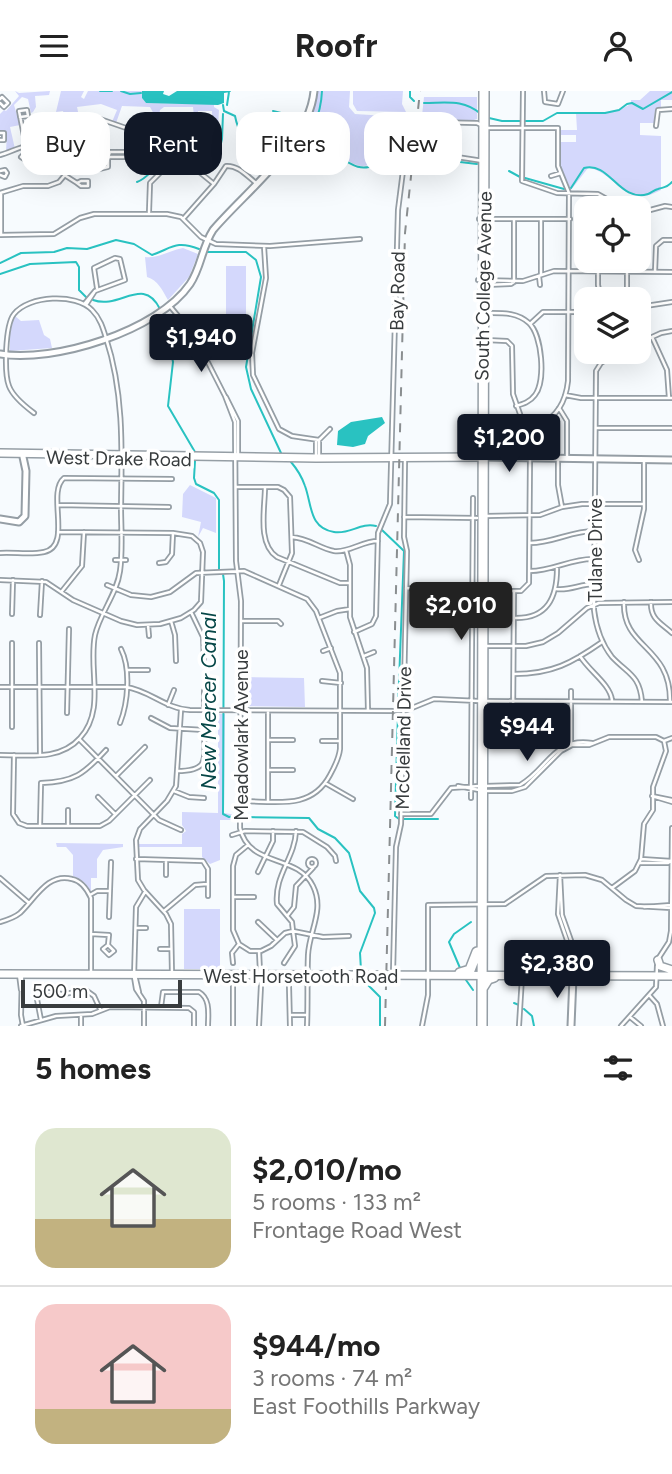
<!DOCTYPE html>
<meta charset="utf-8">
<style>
:root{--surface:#fff;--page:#f6f6f6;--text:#222;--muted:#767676;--line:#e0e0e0;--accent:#111827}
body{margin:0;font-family:Figtree,sans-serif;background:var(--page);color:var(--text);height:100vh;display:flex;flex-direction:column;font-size:26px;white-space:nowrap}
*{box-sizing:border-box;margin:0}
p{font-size:23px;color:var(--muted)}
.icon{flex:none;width:38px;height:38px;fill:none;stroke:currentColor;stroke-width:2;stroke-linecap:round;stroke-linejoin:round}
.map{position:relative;height:935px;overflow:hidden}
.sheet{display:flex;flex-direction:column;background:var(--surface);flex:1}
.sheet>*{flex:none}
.top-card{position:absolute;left:21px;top:21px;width:630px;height:63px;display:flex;gap:14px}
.buttons{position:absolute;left:574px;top:105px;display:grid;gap:14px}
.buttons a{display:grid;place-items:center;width:77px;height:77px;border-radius:14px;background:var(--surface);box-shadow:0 7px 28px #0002;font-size:35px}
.scale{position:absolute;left:21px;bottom:18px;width:161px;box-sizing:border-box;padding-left:7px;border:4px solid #383c3e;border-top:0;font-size:19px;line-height:24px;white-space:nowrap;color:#383c3e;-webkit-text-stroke:5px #fff;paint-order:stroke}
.price{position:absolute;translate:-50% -60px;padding:0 16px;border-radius:7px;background:var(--accent);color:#fff;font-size:23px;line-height:46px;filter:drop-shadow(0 2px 4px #0008)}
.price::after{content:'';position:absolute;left:50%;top:42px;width:21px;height:16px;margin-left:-10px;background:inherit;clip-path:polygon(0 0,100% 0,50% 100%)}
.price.current{background:#222;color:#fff}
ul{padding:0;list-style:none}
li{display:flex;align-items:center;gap:21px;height:175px;padding:0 35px}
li+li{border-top:2px solid var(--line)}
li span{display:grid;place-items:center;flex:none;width:196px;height:140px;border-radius:21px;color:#555}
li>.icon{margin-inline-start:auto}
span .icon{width:84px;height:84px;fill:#fffc;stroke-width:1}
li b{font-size:30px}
h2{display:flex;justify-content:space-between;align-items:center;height:84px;padding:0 35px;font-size:30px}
.pill{padding:0 24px;border-radius:21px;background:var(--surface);box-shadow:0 7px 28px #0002;font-size:24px;line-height:63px}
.pill.current{background:var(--accent);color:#fff}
header{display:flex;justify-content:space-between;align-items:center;height:91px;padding:0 35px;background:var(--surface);font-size:32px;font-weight:700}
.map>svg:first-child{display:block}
</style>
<header><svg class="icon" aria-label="menu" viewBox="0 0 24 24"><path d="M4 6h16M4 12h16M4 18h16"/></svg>Roofr<svg class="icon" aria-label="person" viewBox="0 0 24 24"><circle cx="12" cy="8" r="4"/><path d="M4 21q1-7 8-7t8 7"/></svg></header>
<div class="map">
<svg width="672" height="935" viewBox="0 0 672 935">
<rect width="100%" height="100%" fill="#f7fbfe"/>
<path fill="#d4d8fc" d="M15,0L19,2L50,0L49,4L35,5L36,16L33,21L31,22L28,8L22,6L14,14L20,34L10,36L15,58L6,61L7,41H0V23L4,19L6,20L19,5Z
M61,0H84L81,6L84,8L88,0H142V7L146,12L214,13V16L219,19L217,52H213L212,20H198V34L195,35L193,16H164L160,19L157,34H154L155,25L150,16L122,15L116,32L112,31L117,19L101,13L77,16L80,30L69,44L63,20L56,21Z
M317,0H350L349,16L355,23L402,26L405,30L403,57C390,59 382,71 369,74C354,78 351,68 339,67C321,65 297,79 280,72C300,50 314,30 317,0Z
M353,0H403L402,13L406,21L357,20L353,13Z
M650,0H672V9H661V16L655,19L654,32H640V44L661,45V99C622,120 618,81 588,77L571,99L561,76L560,51H576V44H560V39H577L576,22H605L619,19L631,13V9H640Z
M424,6H477V28C464,33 443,32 431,27L428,29L429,34H421Z
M183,157L198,163L189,186L168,209C162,199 158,189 147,186L145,166C158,168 170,159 183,157Z
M226,175H246V225H226Z
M15,225L21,230L39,229L44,244L50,248L52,257L10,260V236Z
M190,394L216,407V442L203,437L198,446L201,431L182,426L183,403Z
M244,586L304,587L305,616L244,615Z
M218,623H225L224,722L237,724L236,729H220V769L210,773L202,766V756H139V753H182V743L186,740L182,734V721L218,722Z
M56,752L123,753V756L103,759L97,768V787H91V800L84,791L73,785V764L66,756H57Z
M184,818H220V878H184Z"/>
<path fill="#29c2c1" d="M142,0H164L163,3L169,5L177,0H224V12L218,14L146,12L142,7Z
M382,326L385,332L368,345L365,353L353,356L337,354L338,340L351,331Z"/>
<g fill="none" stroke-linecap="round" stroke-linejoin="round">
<path stroke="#29c2c1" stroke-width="2" d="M100,0H112
M121,0L130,3L141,2
M410,0V6L414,10
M224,1L230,0
M424,12C447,12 463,8 481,23
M223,14L224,20L235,25C241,55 251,39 266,57
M227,14L229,1
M273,20L289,24
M489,27L502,30H543L557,22H605L619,19L627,13L632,12L643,18L672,1
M375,53L398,44
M418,59L426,60L443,69L477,73
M270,60L274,67
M292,64C311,50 321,23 322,0
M218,65L222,48L223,23
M279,72L286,75L302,73
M304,73C316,74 325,68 337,68C349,68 353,79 369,76C382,73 390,59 404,58
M302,77V58
M509,80L520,86
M525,87L564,98
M137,91C146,88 150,81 158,74C174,61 195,71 211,78L216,75
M571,97L584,77C610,70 619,112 648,103C651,102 654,99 658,98C664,96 667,97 672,91
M207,161H246L256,169L261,186L246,276L251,298L281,362
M0,172L21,162L54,161L67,157L87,158L116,149L134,153L152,164C172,157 176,149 199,158
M0,183L30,173L76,171L79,176V199L86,206
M93,209C120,219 143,184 160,218
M160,226L158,240L171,261L173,271L168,315L195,361
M195,370L194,387L196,393L214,402L219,409V478
M291,371C297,378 302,386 305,395C312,414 309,437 334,441C349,444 361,431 376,435
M382,439L404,460L398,617
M223,483L224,490L223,723L229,726L236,725
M398,623L395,725L399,728
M244,726L309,727L318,738L335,747L349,762L360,800L374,817L375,822L360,862L361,879
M404,728H438
M460,877L449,851L454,843L471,831
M362,888L380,906V935
M466,889L473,899
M514,912L519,914
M524,918L532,925L534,935"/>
<defs>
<path id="street" d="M523,0L522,90L557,102L598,103L623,117
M544,0L545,11L558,13L563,0
M0,8L2,6L8,12L4,16L0,12
M20,26L28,25L27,19L19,20L26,55
M431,31L477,32L488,37H558V75L569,102L568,290C563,338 524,342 485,341
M457,32V66L483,70
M656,35L658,19L672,18
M0,42H4V49H0
M160,51L162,37
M24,63L27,70L21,66Z
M0,64C14,60 28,51 43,54C68,59 76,86 108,76V66H128L130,63L127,61H110L108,66
M27,70L52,69L79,34L90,28H100L126,37L150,36L183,39L209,36
M0,80L5,79L7,82L5,86L0,84
M66,85L77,92
M551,85L561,82
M81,90H88V95H81L77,92Z
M0,102L23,95H48L59,91L90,54V52L86,51L82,57L83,61
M1,102V144
M606,117L610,110
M149,121L150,92L167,75H192L214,93
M639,122L665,115L672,116
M183,128L214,93L226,75C238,74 247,85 256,92
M479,128H570
M0,144L54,143L80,127L94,123H167L181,126L201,146L216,153L270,155L360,148
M264,155L266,187L252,262L253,284L279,338L292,345L319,349
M598,170V194L601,208
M627,170V208
M655,181L656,155L663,149H672
M541,184V128
M539,185L540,194
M478,189L523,190L554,180L672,181
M514,191V128
M486,194L511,193L514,191
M95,200L125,189L120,168L115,167L94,177L97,197
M85,212L95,200L86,214
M169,214L194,244L225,305L235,331L236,470L241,510L240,737C249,777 297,762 313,795C325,819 309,840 308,864C307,888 308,911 307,935
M639,216L672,211
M487,222C502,222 517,221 529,232C542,244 546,290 535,304C530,311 523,313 516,315
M530,233L543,221H586
M652,246L667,279L669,307
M486,249L507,250L512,255L513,303L526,340L528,367
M639,252L661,242L672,240
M619,261L601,272L596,280L594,519C596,536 601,552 612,566C628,583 640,584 642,611
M565,304L581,307H672
M226,306L238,330V363
M559,317L567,330V367
M596,337H672
M319,349V367
M319,349L330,338
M316,364V350
M558,368V394L562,416
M237,396H278L284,399L290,406L292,462L279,494
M265,396C265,417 257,453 277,466L340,492H350
M58,414L169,416
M486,425L540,424L562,416L582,413H644
M404,426L477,427
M292,446C308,447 319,457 334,460C349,462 362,450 378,450
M530,452C553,452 571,440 594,440
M346,459L350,474V526L367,577L368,620
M0,462C14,461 31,464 44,461C73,455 46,402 64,387L172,388
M115,469H126
M639,469L635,459L644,418V369
M159,472L166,471L172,463L173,442
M530,480C553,480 572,467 594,468
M0,489L46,491L73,509L121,530L137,534L160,533L181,527L194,519L201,511L203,461L200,452L192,445L173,442L58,441
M107,494L131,504L151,506L170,501L196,482L244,480L307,508L316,520L340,582V658C339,667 335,675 330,684C311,720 275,710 240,710
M406,497L480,499
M556,498C570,500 580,493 594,493
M62,500L82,475L84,441
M486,500H521L529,492L530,368
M624,511C622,558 671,554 670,611
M651,511C650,528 661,532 672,542
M191,521L203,546L204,571
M12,523L13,489
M40,524L42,490
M319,527L337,520L350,518
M514,527C548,528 557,506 557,477
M171,530L175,544L176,570
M241,530H278L281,533
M148,534L149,545
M354,541L372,533L376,525L378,442L390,413L398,119L409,33
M39,552L40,664
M487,555H526L543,551L558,542L587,517L599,512L672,511
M323,560L331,557
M364,565L374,561
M580,565C589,580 610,593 612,609
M127,579H148
M514,583C552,583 572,572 602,551
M322,590L341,592
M0,596H126C149,599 166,618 190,619L399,620L407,619L434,608L479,610
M571,600V652
M486,610L672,611
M168,614L174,599
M204,618V600
M67,622L69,538
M151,627L170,637L204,639C204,667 211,680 177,680
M513,627L514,500
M120,632C128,612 131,578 121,558
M12,636V552
M79,648L159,729L181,739
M268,649H293
M322,650H340
M0,664C27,664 60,670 80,647C106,619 88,578 95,544C100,522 117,503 120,480C123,459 121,437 121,416C122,359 124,302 106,247C103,237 100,227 92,219C76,202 29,204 14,223C5,234 4,282 9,295C13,306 26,316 34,322
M14,664L13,723L19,732L27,735H100L109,730L150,689
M268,679H293
M116,685L145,656
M325,692L353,708
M458,695L479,699
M471,695L473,407
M485,695L520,694C548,678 553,646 592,652
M471,698V707
M174,700L189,706L204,707
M485,700H512L525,696L561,660L572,654H589L609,646H656L664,650L672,647
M652,705L672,711
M652,705L672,709
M98,706L115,723
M268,710V620
M68,719V735
M401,723H431L451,697L479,695
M40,735L41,692C74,691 84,683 106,659
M232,744L245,740L303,741L327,756L335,765L336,770
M248,754L236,764L233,775V839L239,853L250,860H261L271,855L285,842L293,840L323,846L349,845
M308 772a4 4 0 1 1 8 0a4 4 0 1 1-8 0Z
M136,768L203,770L208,778V805
M641,768L672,770
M640,772H668L671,770
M258,781L273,750V740
M166,784V769
M560,784L562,824L573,855L574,883
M560,784L558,823L570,858V882
M0,787L29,812
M612,797L635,780L641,768L644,733L653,719V696L666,660L664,650
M90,804L97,800H110
M233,806H254
M644,816L671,814
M164,820L195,794L207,793
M287,825L294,816L296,795L313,777
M109,826L111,771
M0,831C7,829 14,827 20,822C35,808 48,781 72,788C82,790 87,798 91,807V883
M258,831L277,849
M136,837H146
M91,843L109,844L108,854L103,858L109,864L114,860L108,854
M160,858H171
M259,860L260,881
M658,868L669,851L671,840L672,737
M233,872L232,862L239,853
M284,872L295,855L293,840L292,831L277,813C274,784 295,767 296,740
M393,882L396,756L401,733L407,460L404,446L405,369
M19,883L21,899
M22,883L21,924L23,935
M172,883L171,833L166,823L144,799L138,789L136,749L140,738L167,710L176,695L181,619
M135,884L139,901
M289,895L290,935
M649,904L657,913L663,935
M161,916L163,901H199C211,908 208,924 208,935
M81,924V935
M290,924H307
M630,926L641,935
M41,929L36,903L40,900L62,903L87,900L94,905L100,918
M21,935L56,925L92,923L110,916L189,917L194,921V935
M144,935V910L136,898L134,886L136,816L145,801
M233,935V894
M259,935L261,894
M422,935L428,904V814L505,813L546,785L585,784L602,789L626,809L636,815L671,817
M519,935L522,886
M621,935L656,896L657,875"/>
<path id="secondary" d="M0,263C54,272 158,240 190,193C201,177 202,156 213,139C246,100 309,53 314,0
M482,366L672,369
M0,428L19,431L25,425L26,380L23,366
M571,935L573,886"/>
<path id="primary" d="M0,362L316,367L482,366
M658,869L660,875L672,879
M0,883L672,885"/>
<path id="highway" d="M460,882L470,879L477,861
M483,896L488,888L494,886
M482,935L484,0"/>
</defs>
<use href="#street" stroke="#959ea5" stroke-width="6"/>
<use href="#secondary" stroke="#959ea5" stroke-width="9"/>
<use href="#primary" stroke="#959ea5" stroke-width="10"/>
<use href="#highway" stroke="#959ea5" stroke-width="12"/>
<use href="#street" stroke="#fff" stroke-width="2.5"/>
<use href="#secondary" stroke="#fff" stroke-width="5"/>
<use href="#primary" stroke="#fff" stroke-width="7"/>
<use href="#highway" stroke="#fff" stroke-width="9"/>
<path stroke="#8a8e90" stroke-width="2" stroke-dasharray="9 9" stroke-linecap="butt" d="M385,935L405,142L420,0"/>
</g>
<g text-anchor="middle" stroke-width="7" stroke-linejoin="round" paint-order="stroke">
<g font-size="19" fill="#383c3e" stroke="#fff">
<text transform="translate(483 195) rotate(-89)" y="7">South College Avenue</text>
<text transform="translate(397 200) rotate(-89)" y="7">Bay Road</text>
<text transform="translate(119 367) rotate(1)" y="7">West Drake Road</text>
<text transform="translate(595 459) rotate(-90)" y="7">Tulane Drive</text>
<text transform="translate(241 644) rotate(-90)" y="7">Meadowlark Avenue</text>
<text transform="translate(403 647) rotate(-89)" y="7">McClelland Drive</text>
<text x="301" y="892">West Horsetooth Road</text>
</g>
<g font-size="21" font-style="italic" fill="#064747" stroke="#fff">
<text transform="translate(209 610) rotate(-90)" y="7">New Mercer Canal</text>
</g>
</g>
</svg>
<div class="buttons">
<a><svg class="icon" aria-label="locate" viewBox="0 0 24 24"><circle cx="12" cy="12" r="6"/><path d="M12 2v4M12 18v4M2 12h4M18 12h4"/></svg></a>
<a><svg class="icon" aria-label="layers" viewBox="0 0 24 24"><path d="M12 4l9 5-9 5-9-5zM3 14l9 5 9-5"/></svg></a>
</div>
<div class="scale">500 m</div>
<b class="price" style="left:201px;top:283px">$1,940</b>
<b class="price" style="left:509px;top:383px">$1,200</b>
<b class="price current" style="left:461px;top:551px">$2,010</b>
<b class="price" style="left:527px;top:672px">$944</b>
<b class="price" style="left:557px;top:909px">$2,380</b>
<div class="top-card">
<a class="pill">Buy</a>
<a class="pill current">Rent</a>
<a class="pill">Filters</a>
<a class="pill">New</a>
</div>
</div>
<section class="sheet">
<h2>5 homes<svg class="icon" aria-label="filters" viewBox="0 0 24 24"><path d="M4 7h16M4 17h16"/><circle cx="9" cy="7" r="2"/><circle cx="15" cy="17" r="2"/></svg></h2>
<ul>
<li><span style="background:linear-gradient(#dfe7d0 65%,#c2b280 0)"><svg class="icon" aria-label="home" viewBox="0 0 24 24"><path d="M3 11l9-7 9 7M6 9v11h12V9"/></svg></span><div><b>$2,010/mo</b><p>5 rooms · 133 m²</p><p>Frontage Road West</p></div></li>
<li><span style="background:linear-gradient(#f6c9c9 75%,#c2b280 0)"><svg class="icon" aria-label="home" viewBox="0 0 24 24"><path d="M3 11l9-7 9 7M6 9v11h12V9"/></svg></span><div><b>$944/mo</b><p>3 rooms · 74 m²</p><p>East Foothills Parkway</p></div></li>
</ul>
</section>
